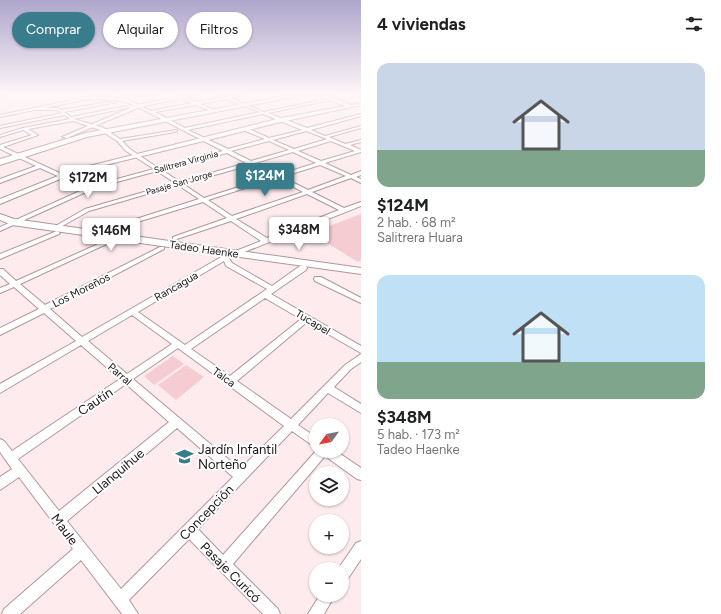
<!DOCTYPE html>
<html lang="es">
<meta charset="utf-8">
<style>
:root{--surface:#fff;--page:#f6f6f6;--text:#202124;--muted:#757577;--accent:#397d8c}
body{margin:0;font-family:Figtree,sans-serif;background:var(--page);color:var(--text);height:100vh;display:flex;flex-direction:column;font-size:15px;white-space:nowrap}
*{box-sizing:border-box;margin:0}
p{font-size:13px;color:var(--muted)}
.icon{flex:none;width:22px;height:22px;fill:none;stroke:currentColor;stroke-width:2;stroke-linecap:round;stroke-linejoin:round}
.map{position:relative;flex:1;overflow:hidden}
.drawer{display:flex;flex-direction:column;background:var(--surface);width:360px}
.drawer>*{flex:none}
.top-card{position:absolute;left:12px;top:12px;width:289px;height:36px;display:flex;gap:8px}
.needle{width:26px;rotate:237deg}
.controls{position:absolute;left:309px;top:418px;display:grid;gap:8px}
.controls a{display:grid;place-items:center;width:40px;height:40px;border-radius:50%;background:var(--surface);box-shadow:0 1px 3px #0004;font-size:20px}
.price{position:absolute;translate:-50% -34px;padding:0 9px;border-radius:4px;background:#fff;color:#222;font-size:13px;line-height:26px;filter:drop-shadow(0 1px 2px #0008)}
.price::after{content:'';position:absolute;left:50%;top:24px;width:12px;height:9px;margin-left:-6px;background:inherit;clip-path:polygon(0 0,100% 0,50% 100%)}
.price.on{background:var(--accent);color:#fff}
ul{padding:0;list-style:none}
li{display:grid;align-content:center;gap:8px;height:212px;padding:0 16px}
li span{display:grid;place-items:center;height:124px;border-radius:12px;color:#555}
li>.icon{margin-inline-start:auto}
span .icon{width:72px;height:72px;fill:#fffc;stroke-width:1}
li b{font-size:17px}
h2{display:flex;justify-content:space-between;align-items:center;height:48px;padding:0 16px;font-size:17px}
.tag{padding:0 14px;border-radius:18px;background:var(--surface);box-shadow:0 1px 3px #0004;font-size:14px;line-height:36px}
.tag.on{background:var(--accent);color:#fff}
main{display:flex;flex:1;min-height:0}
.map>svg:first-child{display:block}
</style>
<main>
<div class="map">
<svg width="361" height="614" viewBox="0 0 361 614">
<rect width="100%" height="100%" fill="#fdebed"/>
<path fill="#f5ccd1" d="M361,214V260L358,262L311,233Z
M173,356L184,364L154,385L144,376Z
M186,365L204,377L176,400L158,385Z"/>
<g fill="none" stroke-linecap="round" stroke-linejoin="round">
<defs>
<path id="minor" d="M121,95H152L122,97L120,96Z
M217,95L226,97L243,95L230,98L264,112L332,98L331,100L268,113L307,128L361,114V116L311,130L325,136L361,126V128L329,137L345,144L361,140V142L350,145L361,150V152L325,163L351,175L361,171V175L356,177L361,179V183L351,178L312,192L344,208L361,202V206L229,258L232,263L272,286L300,266H306L307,268L306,270L271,294L361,346V353L307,322L237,381L291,419L345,365L361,354V362L351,369L334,387L361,404V413L328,393L298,425L316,437V448L292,431L198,529L223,555L316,451H336L361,468V480L357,479L325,456L233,564L278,609L280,614H263L189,539L129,600L138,614H122L81,560L20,614H2L4,609L73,549L19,477L0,490V477L12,469L0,452V439L4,441L12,451L120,379L81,345L0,393V384L76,341L44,313L0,335V328L39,309L14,287L0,293V288L10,284L0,275V269H3L16,281L107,240H111V242L20,284L45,305L160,247H164V249L50,309L82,337L223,256L261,241L231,221L177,239H173V237L227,218L203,202L121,227L89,235L86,233L87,232L117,225L199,199L178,185L89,211L57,229H53L52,228L85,209L175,183L157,171L95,188L0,231V227L91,186L154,169L126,151L117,141L100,130L73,121L28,129L38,135L3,147L64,175V177H60L40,168L0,183V179L36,166L0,149V145L32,135L23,130L0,137V135L23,128L70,119L64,115L0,128V126L62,113L57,110H32L33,108H58L62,110L115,101L117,102L64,112L71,117L133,105C118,97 102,100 85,99L86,97H116L127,99L151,111L192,103L181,98L182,96L197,102L222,97ZM226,99L260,112L185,128L155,112L196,105L211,111L212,109L200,104ZM136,106L223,151L158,168L130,149L122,141L175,132L177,131V130L120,139L104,128L74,119ZM263,114L302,130L269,138L247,128H243V130L265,139L228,149L188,130ZM306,131L327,139L294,149L273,140ZM269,141L289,150L251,161L231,151ZM331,141L355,151L321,161L298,151ZM293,152L316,163L278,175L255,163ZM227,153L246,163L180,182L162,170ZM250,165L273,176L204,198L183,184ZM320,165L346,176L308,190L282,177ZM277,178L303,192L232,216L208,200ZM307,194L339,210L267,238L236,219ZM224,261L226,266L267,289L185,345L138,312ZM265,298L301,319L230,376L191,349ZM132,315L172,344L127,374L88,341ZM178,348L284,426L240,469L133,379ZM126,384L169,422L59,511L18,459ZM177,428L233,477L121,589L67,521Z
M57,231L60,233L59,234L0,259V254Z
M315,277H321L361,298V303L315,281L314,279Z
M361,541V559L347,580L342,582V569H338L356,543Z
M320,595H335L324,614H308Z"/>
<path id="tertiary" d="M98,95H108L0,117V115Z
M186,95H195L140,107L67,138L62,137L137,105Z
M318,95H325L351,105L361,103V105L281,122L77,172L0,204V199L73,170L281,118L345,106Z"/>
<path id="secondary" d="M0,214L14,219L361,268V274L12,225L0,220Z"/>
<path id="primary" d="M0,95H5L0,98Z"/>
<path id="trunk" d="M290,95H304L87,137L0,165V159L86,133Z"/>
</defs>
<use href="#minor" stroke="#b19699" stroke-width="2"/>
<use href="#tertiary" stroke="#b19699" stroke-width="2"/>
<use href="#secondary" stroke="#b19699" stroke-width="2"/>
<use href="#primary" stroke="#b19699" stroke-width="2"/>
<use href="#trunk" stroke="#b19699" stroke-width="2"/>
<use href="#minor" fill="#fff" fill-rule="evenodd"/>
<use href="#tertiary" fill="#fff" fill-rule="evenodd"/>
<use href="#secondary" fill="#fff" fill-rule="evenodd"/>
<use href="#primary" fill="#fff" fill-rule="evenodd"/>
<use href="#trunk" fill="#fff" fill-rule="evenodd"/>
</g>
<linearGradient id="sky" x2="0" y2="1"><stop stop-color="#aea6cc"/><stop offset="0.52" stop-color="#fef6f7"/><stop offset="1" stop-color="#fef6f7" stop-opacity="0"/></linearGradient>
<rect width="361" height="181" fill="url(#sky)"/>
<defs>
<symbol id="school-bare" viewBox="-9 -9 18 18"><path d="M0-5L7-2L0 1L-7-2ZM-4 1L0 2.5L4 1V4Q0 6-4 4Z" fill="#397d8c" stroke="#fff" stroke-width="2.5" paint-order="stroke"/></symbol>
</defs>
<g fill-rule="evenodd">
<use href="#school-bare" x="172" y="444" width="25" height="25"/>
</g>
<g text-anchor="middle" stroke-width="4" stroke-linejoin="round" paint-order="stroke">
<g font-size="9" fill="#1b1213" stroke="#fff">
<text transform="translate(186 162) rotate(-15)" y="3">Salitrera Virginia</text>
<text transform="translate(179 183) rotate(-16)" y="3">Pasaje San Jorge</text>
</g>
<g font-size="11" fill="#1b1213" stroke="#fff">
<text transform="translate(204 249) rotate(8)" y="4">Tadeo Haenke</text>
<text transform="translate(176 286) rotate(-30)" y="4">Rancagua</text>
<text transform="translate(81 290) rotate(-27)" y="4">Los Moreños</text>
<text transform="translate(313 322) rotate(31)" y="4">Tucapel</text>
<text transform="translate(120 374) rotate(41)" y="4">Parral</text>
<text transform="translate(224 377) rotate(36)" y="4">Talca</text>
</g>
<g font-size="13" fill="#1b1213" stroke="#fff">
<text transform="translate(95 401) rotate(-34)" y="5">Cautín</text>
<text transform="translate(118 471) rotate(-40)" y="5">Llanquihue</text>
<text transform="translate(206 512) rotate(-46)" y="5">Concepción</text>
<text transform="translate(65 529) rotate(53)" y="5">Maule</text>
<text transform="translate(231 572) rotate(45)" y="5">Pasaje Curicó</text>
</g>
<g font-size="13" fill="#1b1213" stroke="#fff" text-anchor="start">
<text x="198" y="454">Jardín Infantil<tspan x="198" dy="15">Norteño</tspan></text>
</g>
</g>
</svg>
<div class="controls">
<a><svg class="needle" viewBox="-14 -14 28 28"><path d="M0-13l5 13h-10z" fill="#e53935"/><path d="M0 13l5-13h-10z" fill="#757577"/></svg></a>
<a><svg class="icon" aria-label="layers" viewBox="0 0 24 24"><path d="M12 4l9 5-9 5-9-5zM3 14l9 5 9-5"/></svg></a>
<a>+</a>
<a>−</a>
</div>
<b class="price on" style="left:265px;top:197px">$124M</b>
<b class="price" style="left:88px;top:199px">$172M</b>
<b class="price" style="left:299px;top:251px">$348M</b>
<b class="price" style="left:111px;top:252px">$146M</b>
<div class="top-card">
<a class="tag on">Comprar</a>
<a class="tag">Alquilar</a>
<a class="tag">Filtros</a>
</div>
</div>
<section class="drawer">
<h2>4 viviendas<svg class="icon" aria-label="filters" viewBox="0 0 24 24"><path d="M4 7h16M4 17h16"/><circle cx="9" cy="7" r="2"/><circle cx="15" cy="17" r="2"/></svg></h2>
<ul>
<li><span style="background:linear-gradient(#c9d6e8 70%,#7fa58c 0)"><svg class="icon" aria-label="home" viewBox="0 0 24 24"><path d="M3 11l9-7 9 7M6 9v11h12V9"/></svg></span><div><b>$124M</b><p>2 hab. · 68 m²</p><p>Salitrera Huara</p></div></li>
<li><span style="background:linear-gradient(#bfe0f5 70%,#7fa58c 0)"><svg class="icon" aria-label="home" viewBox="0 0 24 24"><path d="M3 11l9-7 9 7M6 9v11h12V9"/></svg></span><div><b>$348M</b><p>5 hab. · 173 m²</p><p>Tadeo Haenke</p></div></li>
</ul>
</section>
</main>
